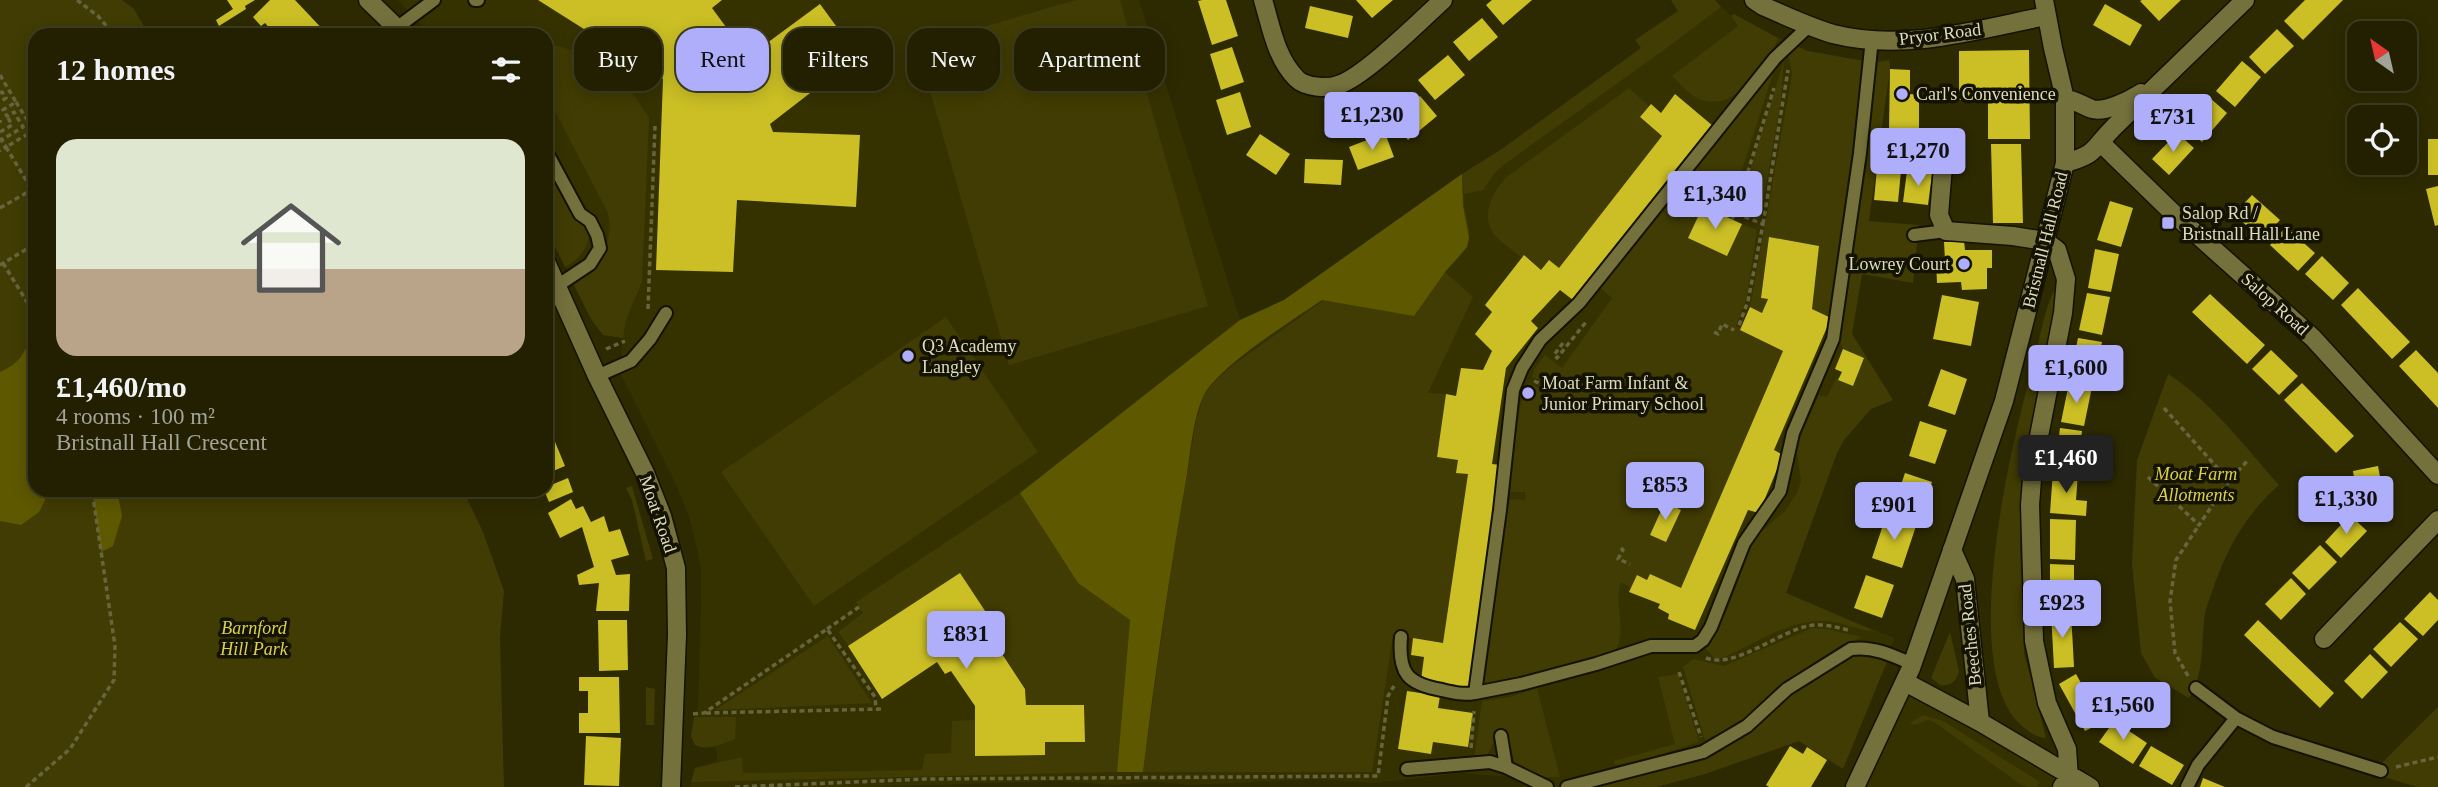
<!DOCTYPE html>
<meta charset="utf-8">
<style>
:root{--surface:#222001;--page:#2a280b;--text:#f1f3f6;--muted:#a2a399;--line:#3f3e23;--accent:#afaefa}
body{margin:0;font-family:Georgia,serif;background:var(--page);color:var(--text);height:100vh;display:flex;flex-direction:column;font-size:26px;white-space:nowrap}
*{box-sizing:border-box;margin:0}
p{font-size:23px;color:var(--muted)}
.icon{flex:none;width:38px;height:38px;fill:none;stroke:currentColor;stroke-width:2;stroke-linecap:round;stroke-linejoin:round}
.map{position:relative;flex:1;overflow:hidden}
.sheet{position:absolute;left:28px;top:28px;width:525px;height:469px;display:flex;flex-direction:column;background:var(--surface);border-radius:21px;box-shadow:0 4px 18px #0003,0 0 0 2px var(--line)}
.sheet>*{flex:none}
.guide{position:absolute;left:574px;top:28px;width:665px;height:63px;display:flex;gap:14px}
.needle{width:46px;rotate:326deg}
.fabs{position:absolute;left:2347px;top:21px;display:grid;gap:14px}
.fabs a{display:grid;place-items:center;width:70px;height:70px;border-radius:14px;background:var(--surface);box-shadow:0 4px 18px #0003,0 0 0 2px var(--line);font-size:35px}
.price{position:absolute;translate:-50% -60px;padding:0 16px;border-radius:7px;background:var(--accent);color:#111;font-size:23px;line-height:46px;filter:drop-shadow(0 2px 4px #0008)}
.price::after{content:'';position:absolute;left:50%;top:42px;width:21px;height:16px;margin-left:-10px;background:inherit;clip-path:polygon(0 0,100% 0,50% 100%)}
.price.on{background:#222;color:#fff}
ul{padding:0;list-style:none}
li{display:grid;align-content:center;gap:14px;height:371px;padding:0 28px}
li span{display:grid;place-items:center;height:217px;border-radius:21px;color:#555}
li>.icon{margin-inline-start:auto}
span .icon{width:126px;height:126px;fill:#fffc;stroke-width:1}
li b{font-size:30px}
h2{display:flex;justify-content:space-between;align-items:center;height:84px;padding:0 28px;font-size:30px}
.pill{padding:0 24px;border-radius:21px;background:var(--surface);box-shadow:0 4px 18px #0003,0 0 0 2px var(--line);font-size:24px;line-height:63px}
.pill.on{background:var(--accent);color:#111}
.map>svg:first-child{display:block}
</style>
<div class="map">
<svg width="2438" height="787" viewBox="0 0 2438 787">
<rect width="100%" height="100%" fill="#2d2a01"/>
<path fill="#363200" d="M398,0H1139L1240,320L1284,300L1462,174L1502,149L1641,48L1635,40L1694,0H1715L1731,16L1734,14L1758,29L1808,51L1864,61L1878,62L1889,60L1890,69L1852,334L1893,400L1871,409L1844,440L1837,453L1786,593L1894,638L1888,659L1843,769L1799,741L1705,774L1656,787H1526L1509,777L1461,773L1375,783L1314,779L1190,785L1153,781L1116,785L1058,781L867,787H690L695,768L717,761L716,747L701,748L695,745L691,736L698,706L701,603V570L696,544L689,516L676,485L620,373L623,338L603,335L591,319L546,228V35H430Z
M1905,682L2069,777L2062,787H1855Z"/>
<path fill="#413c03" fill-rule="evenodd" d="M0,0H122L134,9L149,35H35V490H463L483,532L504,591L500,638L504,787H0Z
M1076,0H1120L1208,306L1009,365L917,46Z
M1671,0H1715L1721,7L1668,47L1498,169L1483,190L1464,194C1461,210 1474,230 1467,245C1463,255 1452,264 1445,272L1473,297L1428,393L1446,394L1437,457L1458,460L1457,472L1468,474L1443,643L1393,636L1372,772H1143L1171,568L1196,422L1203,397L1213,383L1232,366L1335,292L1464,194L1462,174L1502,149L1641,48L1635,40L1678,11Z
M1734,14L1778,38L1775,46C1760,71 1733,115 1697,98C1687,93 1680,83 1672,76L1738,26L1731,16Z
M546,42L614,64L649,118L642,282L626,320L623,338L603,335L591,319L574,285C598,267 615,243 608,213L546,94Z
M1794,45L1808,51L1864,61L1831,318L1812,309L1819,246L1769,237L1761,298L1768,299L1762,313L1750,307L1792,75L1788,51Z
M1784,60L1781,100L1760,219L1746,217L1738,211Z
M1889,60L1890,69L1869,221L1919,225L1913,283L1862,274L1852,334L1893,400L1871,409L1844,440L1837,453L1786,593L1874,631C1858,631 1842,622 1826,621C1789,619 1755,644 1722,658H1714L1704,646L1725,615L1755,537L1785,511L1797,493L1801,482L1796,445L1819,395L1827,397L1836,379L1853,386L1864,359L1843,349L1840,341L1841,328L1878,62Z
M1774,70L1727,217L1703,207L1688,238L1742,224L1757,230L1747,298L1736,326L1783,351L1681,588L1647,580L1637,575L1631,588L1621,582C1612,606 1631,635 1611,656L1480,688L1500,549L1510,499L1525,500V492H1510C1514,465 1515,405 1529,383L1549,394L1551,384L1532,377L1534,369L1545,355L1562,368L1612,298L1600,288ZM1665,502L1681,510L1666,542L1650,535Z
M1629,88L1649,106L1640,118L1662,136L1559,268L1549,260L1541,270L1525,255L1522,258C1514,251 1503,244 1496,237C1479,218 1492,190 1508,176Z
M546,165L577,220L590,231C587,248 582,258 565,267L546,228Z
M2055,289L2057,294L2052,323L2024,460L2020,547L2024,653L2046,738C2036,737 2029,732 2022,726C1956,669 2012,441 2033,366C2039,343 2044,309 2055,289Z
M946,317L1038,452L814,606L721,472Z
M2168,374C2213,403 2244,446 2279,485C2248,512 2229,545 2215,583C2212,593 2207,604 2205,614C2201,642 2205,673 2189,698L2155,678L2141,653L2132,564L2137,460Z
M632,486L653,559L646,561L632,500L626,488Z
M1020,493L1078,583L1130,620L1117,772L691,782L695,768L742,757L743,773L922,770L925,754L951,753L952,721L975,720V756L1045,755V742H1085L1084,705H1026L1025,688L987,631L994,626L960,574L874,629L850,648L838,632L863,613L856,602Z
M1812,628L1827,629L1862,637L1841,645L1804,669L1787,681L1760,707L1730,729L1705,740L1683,667L1693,659L1724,666Z
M1950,632L1959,671C1957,681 1950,687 1940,685L1931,678Z
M828,636L872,703L715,710Z
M1862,652L1888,659L1843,769L1799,741L1705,774L1656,787H1594L1677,766L1720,751L1756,728L1798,687L1855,653Z
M1678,674L1699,742L1649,758L1615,765L1614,761L1675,744L1658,677Z
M646,687L655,689L654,725H646Z
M1537,688L1560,777H1540L1515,763L1506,729L1494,731L1493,744L1485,759L1474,761L1482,701L1510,697Z
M2438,707V787H2417L2378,775L2381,764Z
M1923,715L1943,721L2040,782L2037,787H2027L2020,784L1934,722L1928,720L1914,725L1910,723Z
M694,717H736L735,739C722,744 709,751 695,745L691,736Z"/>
<path fill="#5e5801" d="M1462,174L1463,206L1469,238L1467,247L1445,272L1414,316L1322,300C1293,320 1217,367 1203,397C1192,421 1190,460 1185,486C1168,581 1155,676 1143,772H1117L1130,620L1078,583L1020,493L1240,320L1284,300Z
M35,339V490H50L39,512L21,525L0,521V372C16,365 23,357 29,341Z
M92,490H117L122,516L113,546L101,552Z"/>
<path fill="#cbbf25" d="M227,0H255L245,6L246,9L219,26L216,20L233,9Z
M270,0H295L328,35H285L278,28L273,32L265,23L261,26L253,17Z
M538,0H722L712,8L748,57L820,4L858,56L770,124L773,132L860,135L856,207L737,200L733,272L656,270L663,79Z
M1202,0H1226L1238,36L1212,45L1198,1Z
M1356,0H1393L1372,18Z
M1492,0H1532L1503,25L1486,5Z
M2142,0H2181L2159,21L2140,1Z
M2305,0H2343L2303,40L2284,21Z
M2105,4L2142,25L2130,46L2093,25Z
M1310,6L1353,16L1348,38L1305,28Z
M1482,18L1498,37L1469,61L1453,42Z
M2277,29L2294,46L2265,74L2249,57Z
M1232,47L1244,82L1221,90L1210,54Z
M2029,50L2030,139H1988V100H1959V51Z
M1448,55L1465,75L1435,100L1418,80Z
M2242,61L2261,77L2235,107L2216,91Z
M1890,69L1910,70V94L1919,95V130H1889Z
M1240,92L1251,127L1227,135L1216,100Z
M1675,94L1713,126L1573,300L1560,290L1531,321L1538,328L1506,368L1492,464L1501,465L1469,688L1421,680L1424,657L1411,655L1413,638L1443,643L1468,474L1456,473L1458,460L1437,457L1446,394L1456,396L1461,368L1483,370L1492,351L1475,334L1492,312L1485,305L1524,255L1541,270L1549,260L1559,268L1662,136L1640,117L1651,104L1661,113Z
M1420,96L1437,116L1408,140L1392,120Z
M2210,98L2227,113L2202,142L2184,127Z
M1385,133L1394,157L1358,170L1349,147Z
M2177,133L2194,148L2169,175L2152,159Z
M1260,134L1290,154L1276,175L1246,155Z
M2428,139H2438V175H2428Z
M1991,144H2021L2023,223H1993Z
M1305,159L1343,160L1341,185L1304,183Z
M1877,168L1901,171L1898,202L1874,200Z
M1907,171L1932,174L1928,205L1903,202Z
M2438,186V225L2435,226L2426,189Z
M2252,195L2280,220L2262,240L2234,214Z
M2110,201L2133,208L2121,247L2097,240Z
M1703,206L1742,224L1727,256L1688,238Z
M2286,227L2315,253L2298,271L2270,245Z
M1769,237L1819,246L1812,309L1831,318L1774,450L1783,455L1759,513L1748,510L1695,630L1668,619L1669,614L1658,608L1660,604L1629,592L1637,575L1647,580L1650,574L1681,588L1783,351L1740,330L1750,307L1762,313L1768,299L1761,298Z
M1964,241L1965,250H1992V268H1987V289L1962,290L1961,282L1937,283L1936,260H1945L1944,242Z
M2095,249L2119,254L2111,292L2088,288Z
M2322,256L2349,283L2333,300L2305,274Z
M2358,288L2410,342L2392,359L2341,305Z
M2087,293L2110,297L2102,335L2079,330Z
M2210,294L2265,345L2247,364L2192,312Z
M1942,295L1979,302L1971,346L1933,339Z
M2078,338L2102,342L2094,381L2070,377Z
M1843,349L1864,358L1853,386L1838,380L1842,372L1835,369Z
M2271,350L2298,376L2279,395L2252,369Z
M2416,350L2438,373V408L2399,366Z
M1941,369L1967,379L1955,415L1928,406Z
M2069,383L2092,387L2084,426L2061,422Z
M2302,383L2354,436L2336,453L2284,400Z
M546,420L565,466L546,474Z
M1920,421L1947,430L1935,464L1909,456Z
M2060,428L2082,431L2077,470L2055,468Z
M2378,466L2385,504L2359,509L2353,471Z
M2053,471L2078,473L2076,500L2087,501L2086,516L2050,513Z
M1905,473L1932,482L1918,521L1892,511Z
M568,478L573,492L549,502L544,490L546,487Z
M571,499L576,509L583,506L591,522L604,516L609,532L620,529L629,555L611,560L616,575L630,574L629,611H596L599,583L579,585L577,575L594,567L582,527L560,538L548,513Z
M1665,502L1681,510L1666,542L1650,535Z
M2350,515L2367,531L2341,558L2325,542Z
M1886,516L1916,526L1902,568L1872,558Z
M2050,519L2076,520L2075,560L2050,559Z
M2320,545L2337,562L2309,590L2292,573Z
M2050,564L2074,565V605L2050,604Z
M960,573L995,626L987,631L1025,689L1026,705H1084L1085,742H1045V755L975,756V706L951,671L945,674L937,662L882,699L848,646Z
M1866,575L1894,585L1882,618L1854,608Z
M2291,578L2306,594L2281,620L2265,604Z
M2430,592L2438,600V620L2423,636L2404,619Z
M2071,611L2074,667L2054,668L2051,612Z
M598,620H627L628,670L599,671Z
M2258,620L2334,693L2320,708L2244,635Z
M2400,622L2418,639L2391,667L2373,649Z
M2370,654L2388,672L2362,699L2344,681Z
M2076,674L2103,722L2085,731L2059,684Z
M579,677H619L620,733H579V713H588V691H579Z
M1407,691L1440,696L1438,708L1473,713L1468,747L1433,742L1431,754L1398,749Z
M2114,721L2147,743L2133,764L2099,742Z
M586,736L621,738L619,786L584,785Z
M1790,746L1803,754L1807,747L1827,760L1811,787H1769L1766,785Z
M2151,746L2184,765L2172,785L2139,766Z
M2203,778L2225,787H2200Z"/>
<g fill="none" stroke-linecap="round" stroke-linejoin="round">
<defs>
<path id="lane" d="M475,0H478
M387,35L434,0
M546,151L580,214L590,221L597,235L600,248L590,264L557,286
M1914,235L1946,231
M597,376L631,361L650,339L666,313
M1401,637C1398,673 1407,684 1442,690C1454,693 1463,695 1475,693L1500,510L1513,390L1522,368L1540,340L1579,303L1775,58L1809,26
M2196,688L2236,718L2273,737L2381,771
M1475,693L1521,684L1596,664L1651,646H1695L1703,640L1711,627L1744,543L1780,491L1793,433L1833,339L1860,153L1872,39
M1501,736L1506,767
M1407,769L1490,762L1506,767L1547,787
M1567,787L1703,752L1747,726L1787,689L1851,649C1873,646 1892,655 1912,664
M2187,787L2198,765L2236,718"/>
<path id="street" d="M1263,0C1271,26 1276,59 1297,79C1305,87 1327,89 1338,85C1363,78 1421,20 1443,0
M1754,0L1763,6C1786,16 1809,27 1833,34C1904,52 1977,30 2046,16
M2102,144L2173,213L2313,338L2438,475
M1893,160L1928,161L1943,166L1939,215L1946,231L2013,236L2045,241L2057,250L2066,279L2063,313L2033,467L2030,505L2034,641L2047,703L2067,749L2069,777L2062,787
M1952,550L1965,579L1980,722
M2324,639L2438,520
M1905,682L1980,722L2090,787"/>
<path id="secondary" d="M368,0L404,35
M2065,99C2076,100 2083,106 2092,109C2105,113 2130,100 2141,93
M2065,163C2098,154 2092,149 2114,127L2245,0
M546,262L597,376L645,473L662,516L676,568L677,635L671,787
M1855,787L1911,668L2004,401L2065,163V99L2053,48L2044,0"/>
</defs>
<use href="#lane" stroke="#141200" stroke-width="16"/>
<use href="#street" stroke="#141200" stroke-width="21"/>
<use href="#secondary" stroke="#141200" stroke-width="21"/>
<path stroke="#676540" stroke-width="3.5" stroke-dasharray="5 3.5" stroke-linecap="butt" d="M77,0L98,16L114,35
M361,35H362
M0,75L16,102L3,110L7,116L14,112L23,127L0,141
M0,93L2,92L6,98L0,102
M16,102L34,131
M0,120V123
M0,132L12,125L7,116
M28,134L6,147L35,195
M0,138L6,147L0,151
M0,208L35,188
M1735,213L1774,88
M1732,219L1735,213L1763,224L1748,301L1738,328
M1763,224L1788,70
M3,263L35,315
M0,265L35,244
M648,309L655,126
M1714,332L1718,334L1722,324L1734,330
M1563,343L1554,355L1557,358L1586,322
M606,349L625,341
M1534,381L1550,388
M2164,408L2229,481L2249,459
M2148,477L2199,525L2229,481
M1621,548L1623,550L1618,559L1630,564
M827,629L859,607
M1706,658C1735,669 1778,632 1808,626C1822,623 1837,627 1851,631
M1679,672L1701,737
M2188,676L2175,653L2170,601L2176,560L2199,525
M706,713L883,709
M693,714L704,713L827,629L875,697L876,709
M1471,748L1474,711
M2396,767L2438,757
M26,787L70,749L114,680L115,646L92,490
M735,787L925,779L1378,776L1388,696L1394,686"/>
<use href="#lane" stroke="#75713d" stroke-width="12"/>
<use href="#street" stroke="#75713d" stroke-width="18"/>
<use href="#secondary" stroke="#75713d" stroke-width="18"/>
</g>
<g fill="#afaefa" stroke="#141201" stroke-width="2.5">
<circle cx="1902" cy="94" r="7"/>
<rect x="2161" y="216" width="14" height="14" rx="3.5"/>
<circle cx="1964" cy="264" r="7"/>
<circle cx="908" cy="356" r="7"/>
<circle cx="1528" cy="393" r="7"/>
</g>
<g text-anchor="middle" stroke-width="7" stroke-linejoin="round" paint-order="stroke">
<g font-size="18" fill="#dddbc0" stroke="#141201">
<text transform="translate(1940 34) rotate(-7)" y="6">Pryor Road</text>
<text transform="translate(2045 240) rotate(-76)" y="6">Bristnall Hall Road</text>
<text transform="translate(2275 304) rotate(42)" y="6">Salop Road</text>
<text transform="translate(658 514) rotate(71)" y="6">Moat Road</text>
<text transform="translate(1970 635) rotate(-96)" y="6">Beeches Road</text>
</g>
<g font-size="18" fill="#dddbc0" stroke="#141201" text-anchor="start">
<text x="1916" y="100">Carl's Convenience</text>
<text x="2182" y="219">Salop Rd /<tspan x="2182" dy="21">Bristnall Hall Lane</tspan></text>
<text x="1950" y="270" text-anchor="end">Lowrey Court</text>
<text x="922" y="352">Q3 Academy<tspan x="922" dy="21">Langley</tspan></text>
<text x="1542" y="389">Moat Farm Infant &amp;<tspan x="1542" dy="21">Junior Primary School</tspan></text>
</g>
<g font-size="18" font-style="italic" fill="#dcd14b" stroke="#141201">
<text x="2196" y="480">Moat Farm<tspan x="2196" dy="21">Allotments</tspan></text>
<text x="254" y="634">Barnford<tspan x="254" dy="21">Hill Park</tspan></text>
</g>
</g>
</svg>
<div class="fabs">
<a><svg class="needle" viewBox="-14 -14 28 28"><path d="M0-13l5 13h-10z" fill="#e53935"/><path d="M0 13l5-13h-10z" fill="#a2a399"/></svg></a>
<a><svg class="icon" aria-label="locate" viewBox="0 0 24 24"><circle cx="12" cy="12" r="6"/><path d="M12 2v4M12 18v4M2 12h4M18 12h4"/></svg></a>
</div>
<b class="price" style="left:1372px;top:152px">£1,230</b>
<b class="price" style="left:2173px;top:154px">£731</b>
<b class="price" style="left:1918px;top:188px">£1,270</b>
<b class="price" style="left:1715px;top:231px">£1,340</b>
<b class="price" style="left:2076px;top:405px">£1,600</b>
<b class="price on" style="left:2066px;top:495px">£1,460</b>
<b class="price" style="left:1665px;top:522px">£853</b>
<b class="price" style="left:2346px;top:536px">£1,330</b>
<b class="price" style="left:1894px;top:542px">£901</b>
<b class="price" style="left:2062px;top:640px">£923</b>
<b class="price" style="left:966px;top:671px">£831</b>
<b class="price" style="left:2123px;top:742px">£1,560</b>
<div class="guide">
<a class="pill">Buy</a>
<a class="pill on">Rent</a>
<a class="pill">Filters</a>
<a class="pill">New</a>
<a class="pill">Apartment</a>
</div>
<section class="sheet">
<h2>12 homes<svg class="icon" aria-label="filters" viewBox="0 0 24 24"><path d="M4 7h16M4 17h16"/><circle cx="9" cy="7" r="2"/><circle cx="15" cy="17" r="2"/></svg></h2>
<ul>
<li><span style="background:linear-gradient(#dfe7d0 60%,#b9a48a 0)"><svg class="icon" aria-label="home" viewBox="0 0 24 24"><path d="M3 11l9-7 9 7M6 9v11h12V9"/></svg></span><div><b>£1,460/mo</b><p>4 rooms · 100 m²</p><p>Bristnall Hall Crescent</p></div></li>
</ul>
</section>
</div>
